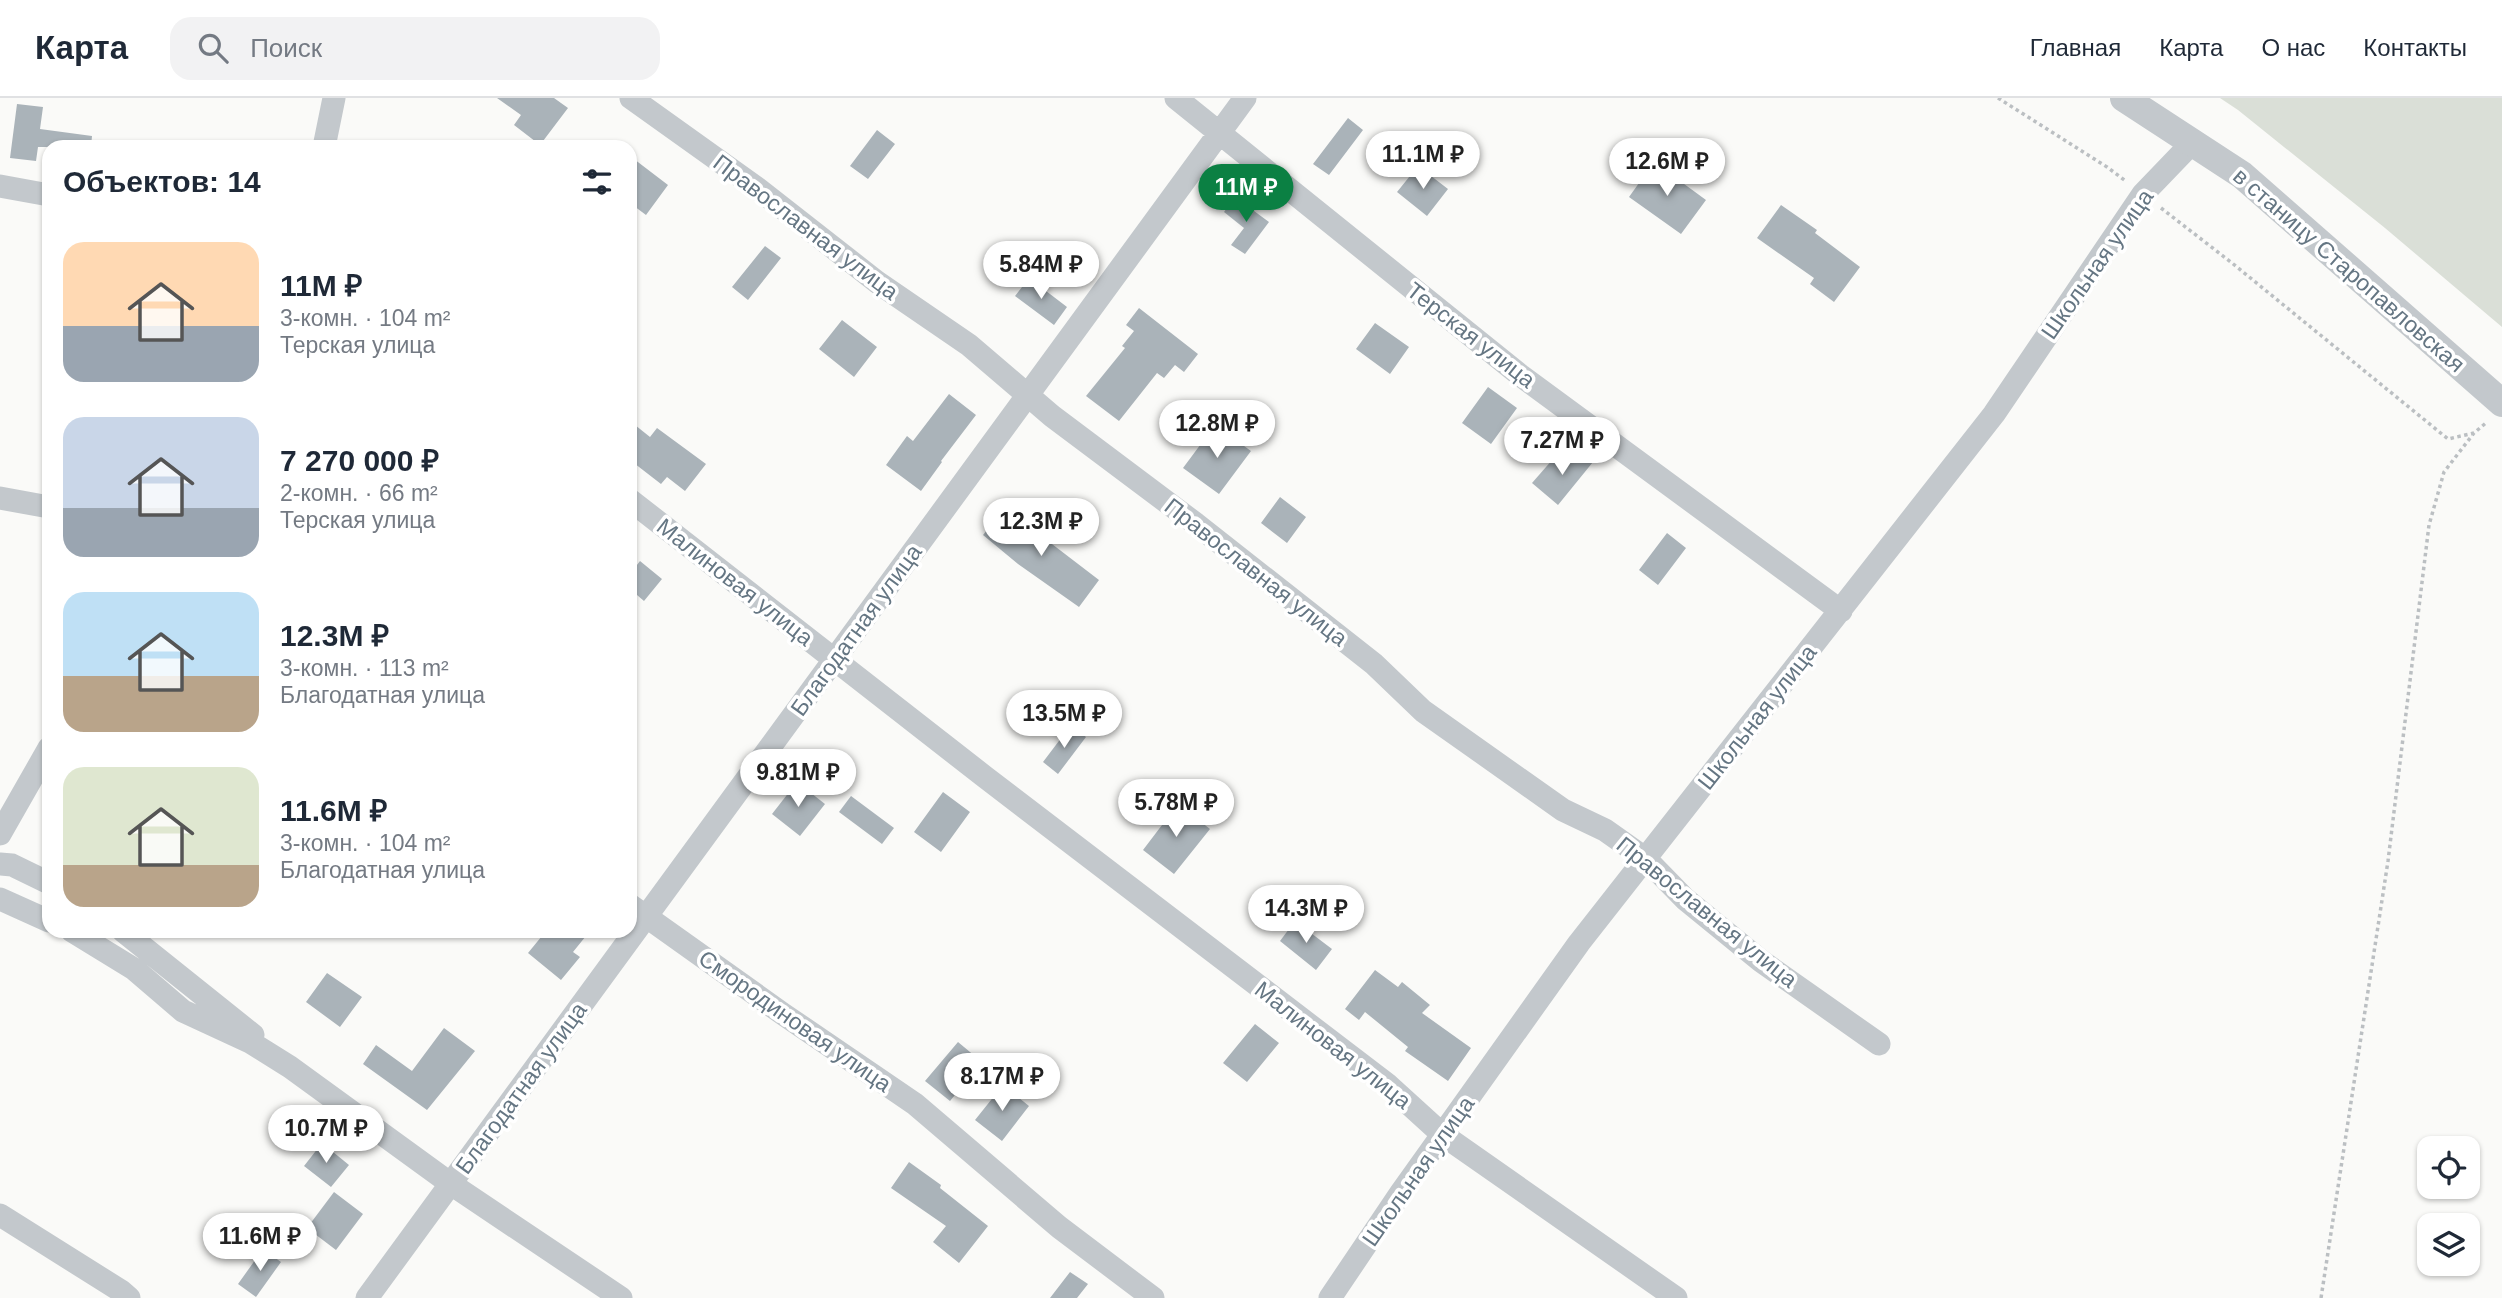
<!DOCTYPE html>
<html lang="ru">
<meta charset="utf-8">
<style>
:root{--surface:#fff;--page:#f2f2f3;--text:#1f2937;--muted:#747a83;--line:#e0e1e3;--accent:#0b8043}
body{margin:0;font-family:Helvetica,sans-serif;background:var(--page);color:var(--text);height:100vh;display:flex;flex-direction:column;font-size:26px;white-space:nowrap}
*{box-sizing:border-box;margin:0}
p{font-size:23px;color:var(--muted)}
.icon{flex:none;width:38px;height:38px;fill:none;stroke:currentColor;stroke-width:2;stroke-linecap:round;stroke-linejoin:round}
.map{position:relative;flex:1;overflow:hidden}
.panel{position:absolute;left:42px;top:42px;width:595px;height:798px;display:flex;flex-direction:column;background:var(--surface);border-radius:21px;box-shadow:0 2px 5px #0004}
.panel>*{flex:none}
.fabs{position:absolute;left:2417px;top:1038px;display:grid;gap:14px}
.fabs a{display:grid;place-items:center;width:63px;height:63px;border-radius:14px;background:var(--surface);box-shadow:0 2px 5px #0004;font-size:35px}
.price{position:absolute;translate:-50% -60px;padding:0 16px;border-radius:24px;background:#fff;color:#222;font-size:23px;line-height:46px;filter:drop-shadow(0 2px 4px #0008)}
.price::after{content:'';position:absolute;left:50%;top:42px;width:21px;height:16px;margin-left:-10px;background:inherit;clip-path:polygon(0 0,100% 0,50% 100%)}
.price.selected{background:var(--accent);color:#fff}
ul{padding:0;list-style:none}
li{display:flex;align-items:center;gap:21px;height:175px;padding:0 21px}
li span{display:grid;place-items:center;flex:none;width:196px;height:140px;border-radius:21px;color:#555}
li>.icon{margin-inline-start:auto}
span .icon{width:84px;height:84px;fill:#fffc;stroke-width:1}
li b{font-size:30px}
h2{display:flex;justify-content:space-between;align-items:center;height:84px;padding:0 21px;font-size:30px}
header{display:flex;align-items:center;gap:42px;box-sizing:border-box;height:98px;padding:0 35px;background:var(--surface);border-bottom:2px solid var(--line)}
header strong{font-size:33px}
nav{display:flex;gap:38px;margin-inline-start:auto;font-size:24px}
.search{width:490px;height:63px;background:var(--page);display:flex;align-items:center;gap:18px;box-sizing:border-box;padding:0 24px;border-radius:21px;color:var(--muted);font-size:26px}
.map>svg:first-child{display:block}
</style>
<header>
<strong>Карта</strong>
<div class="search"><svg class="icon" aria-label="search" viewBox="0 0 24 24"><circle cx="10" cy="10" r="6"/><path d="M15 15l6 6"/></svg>Поиск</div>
<nav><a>Главная</a><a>Карта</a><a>О нас</a><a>Контакты</a></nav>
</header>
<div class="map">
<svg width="2502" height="1200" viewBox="0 0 2502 1200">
<rect width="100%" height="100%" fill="#fafaf8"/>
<path fill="#dadfd7" d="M2220,0H2502V229L2385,130L2238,12Z"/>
<path fill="#aab3b9" d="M497,0H554L568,10L540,47L514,27L521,17Z
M17,6L43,9L40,31L92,38L91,49H38L36,63L10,60Z
M1348,20L1363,32L1329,77L1313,66Z
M877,32L895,46L868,81L850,68Z
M630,58L668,87L646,117L630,105Z
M1654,64L1706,102L1681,136L1629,99Z
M1418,68L1448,91L1427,118L1397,94Z
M1235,99L1269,124L1245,156L1231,147L1244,130L1224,114Z
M1781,107L1817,132L1815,135L1860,169L1834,204L1810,186L1814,180L1757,140Z
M765,148L781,160L748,202L732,189Z
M1029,180L1067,209L1054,227L1015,198Z
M1139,210L1198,256L1184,274L1175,267L1164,280L1157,275L1119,323L1086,298L1125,250L1122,248L1134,233L1126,227Z
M842,222L877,249L854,279L819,251Z
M1375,225L1409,249L1390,276L1356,251Z
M1488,289L1517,310L1491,346L1462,325Z
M949,296L976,317L941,363L942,364L921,393L886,367L907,338L913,343Z
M630,323L650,339L657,330L706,366L685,393L667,379L661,386L630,362Z
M1215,327L1251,353L1219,396L1183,370Z
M1579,352L1593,364L1558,407L1532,385L1553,361L1564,371Z
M1280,399L1306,419L1287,445L1261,425Z
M1005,410L1099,482L1079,509L1018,466L983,437Z
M1667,435L1686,450L1658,487L1639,472Z
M640,463L662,481L644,503L630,491V476Z
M1071,627L1086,639L1058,676L1043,664Z
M797,684L825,706L800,738L772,716Z
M943,694L970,714L941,754L914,734Z
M851,698L894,730L882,746L839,714Z
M1178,706L1210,731L1174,776L1143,752Z
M1295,823L1332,851L1316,872L1280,843Z
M546,833H590L573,854L580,859L561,882L528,855Z
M1375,872L1398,889L1402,884L1430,907L1422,915L1471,950L1448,983L1405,953L1408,949L1365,914L1359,922L1345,911Z
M327,875L362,899L340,929L306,904Z
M1255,926L1279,945L1247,984L1223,965Z
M444,930L475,953L427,1012L363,966L376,947L412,973Z
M958,944L982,964L950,1003L925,983Z
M1003,987L1029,1008L1002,1043L975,1022Z
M322,1045L349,1067L331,1089L304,1068Z
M909,1064L941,1087L940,1090L988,1128L959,1165L933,1144L946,1128L891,1090Z
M334,1094L363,1116L336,1152L307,1130Z
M263,1151L281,1164L256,1199L238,1186Z
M1070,1174L1088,1186L1077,1200H1050Z"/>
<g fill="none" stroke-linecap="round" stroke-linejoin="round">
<path stroke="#bbbfc2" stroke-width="3.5" stroke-dasharray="3.5 3.5" stroke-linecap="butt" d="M1998,0L2107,69L2127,84
M2161,110L2232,165L2448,341L2474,335L2487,324
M2321,1200L2388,763L2429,427L2444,374L2474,335"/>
<path stroke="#c3c8cc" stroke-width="23" d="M631,0L757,90L877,184L969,247L1052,318L1196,426L1374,566L1423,613L1563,712L1605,732L1646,761L1685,801L1761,863L1879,946
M1176,0L1520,277L1841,513
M324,49L334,0
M0,88L49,97
M0,400L49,409
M630,402L985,679L1388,987L1443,1037L1676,1200
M0,736L49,650
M0,766L12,767L49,785
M0,801L49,823
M630,807L783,916L915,1006L1059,1129L1153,1200
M72,833L134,871L183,913L250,944L290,969L451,1086L621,1200
M123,833L253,937
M0,1117L121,1193L129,1200
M367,1200L1245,0
M1330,1200L1400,1096L1579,845L1994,316L2143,96L2192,45"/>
<path stroke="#c3c8cc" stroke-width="28" d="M2124,0L2242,77L2502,305"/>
</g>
<g text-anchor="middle" stroke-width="7" stroke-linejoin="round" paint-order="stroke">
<g font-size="23" fill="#657683" stroke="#fff">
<text transform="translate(806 129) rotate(37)" y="8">Православная улица</text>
<text transform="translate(2097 166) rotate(-55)" y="8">Школьная улица</text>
<text transform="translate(2349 172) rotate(41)" y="8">в станицу Старопавловская</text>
<text transform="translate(1471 237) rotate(38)" y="8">Терская улица</text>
<text transform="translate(1256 474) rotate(38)" y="8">Православная улица</text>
<text transform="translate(735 484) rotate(38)" y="8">Малиновая улица</text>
<text transform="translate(856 532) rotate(-54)" y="8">Благодатная улица</text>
<text transform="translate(1757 619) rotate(-52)" y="8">Школьная улица</text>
<text transform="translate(1707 814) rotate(39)" y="8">Православная улица</text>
<text transform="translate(795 923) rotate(35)" y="8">Смородиновая улица</text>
<text transform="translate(1333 947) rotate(38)" y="8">Малиновая улица</text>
<text transform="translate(521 990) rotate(-54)" y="8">Благодатная улица</text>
<text transform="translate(1418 1073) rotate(-55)" y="8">Школьная улица</text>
</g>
</g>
</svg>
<div class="fabs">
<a><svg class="icon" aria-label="locate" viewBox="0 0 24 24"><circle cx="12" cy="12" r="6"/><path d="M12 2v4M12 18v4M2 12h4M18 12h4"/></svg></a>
<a><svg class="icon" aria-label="layers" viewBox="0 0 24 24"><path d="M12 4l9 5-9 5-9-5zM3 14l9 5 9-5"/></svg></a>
</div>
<b class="price" style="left:1423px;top:93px">11.1M ₽</b>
<b class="price" style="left:1667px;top:100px">12.6M ₽</b>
<b class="price selected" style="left:1246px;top:126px">11M ₽</b>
<b class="price" style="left:1041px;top:203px">5.84M ₽</b>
<b class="price" style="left:1217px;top:362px">12.8M ₽</b>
<b class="price" style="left:1562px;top:379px">7.27M ₽</b>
<b class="price" style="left:1041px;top:460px">12.3M ₽</b>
<b class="price" style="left:1064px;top:652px">13.5M ₽</b>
<b class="price" style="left:798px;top:711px">9.81M ₽</b>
<b class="price" style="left:1176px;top:741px">5.78M ₽</b>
<b class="price" style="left:1306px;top:847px">14.3M ₽</b>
<b class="price" style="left:1002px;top:1015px">8.17M ₽</b>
<b class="price" style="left:326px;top:1067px">10.7M ₽</b>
<b class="price" style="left:260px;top:1175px">11.6M ₽</b>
<section class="panel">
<h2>Объектов: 14<svg class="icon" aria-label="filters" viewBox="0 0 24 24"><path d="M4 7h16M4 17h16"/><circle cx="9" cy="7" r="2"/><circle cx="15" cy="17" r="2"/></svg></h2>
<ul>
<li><span style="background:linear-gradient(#ffd9b3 60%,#9aa5b1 0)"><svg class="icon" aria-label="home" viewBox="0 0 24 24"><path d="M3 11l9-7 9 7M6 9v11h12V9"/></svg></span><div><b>11M ₽</b><p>3-комн. · 104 m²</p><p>Терская улица</p></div></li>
<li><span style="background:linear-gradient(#c9d6e8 65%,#9aa5b1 0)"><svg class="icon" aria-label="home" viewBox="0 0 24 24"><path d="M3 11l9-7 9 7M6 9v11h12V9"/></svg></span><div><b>7 270 000 ₽</b><p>2-комн. · 66 m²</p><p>Терская улица</p></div></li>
<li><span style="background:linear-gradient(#bfe0f5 60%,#b9a48a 0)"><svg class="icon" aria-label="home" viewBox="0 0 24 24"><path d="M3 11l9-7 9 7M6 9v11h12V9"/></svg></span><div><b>12.3M ₽</b><p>3-комн. · 113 m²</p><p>Благодатная улица</p></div></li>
<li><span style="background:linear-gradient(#dfe7d0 70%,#b9a48a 0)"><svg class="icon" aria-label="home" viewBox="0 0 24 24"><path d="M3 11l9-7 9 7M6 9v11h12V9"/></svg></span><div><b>11.6M ₽</b><p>3-комн. · 104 m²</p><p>Благодатная улица</p></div></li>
</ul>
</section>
</div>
